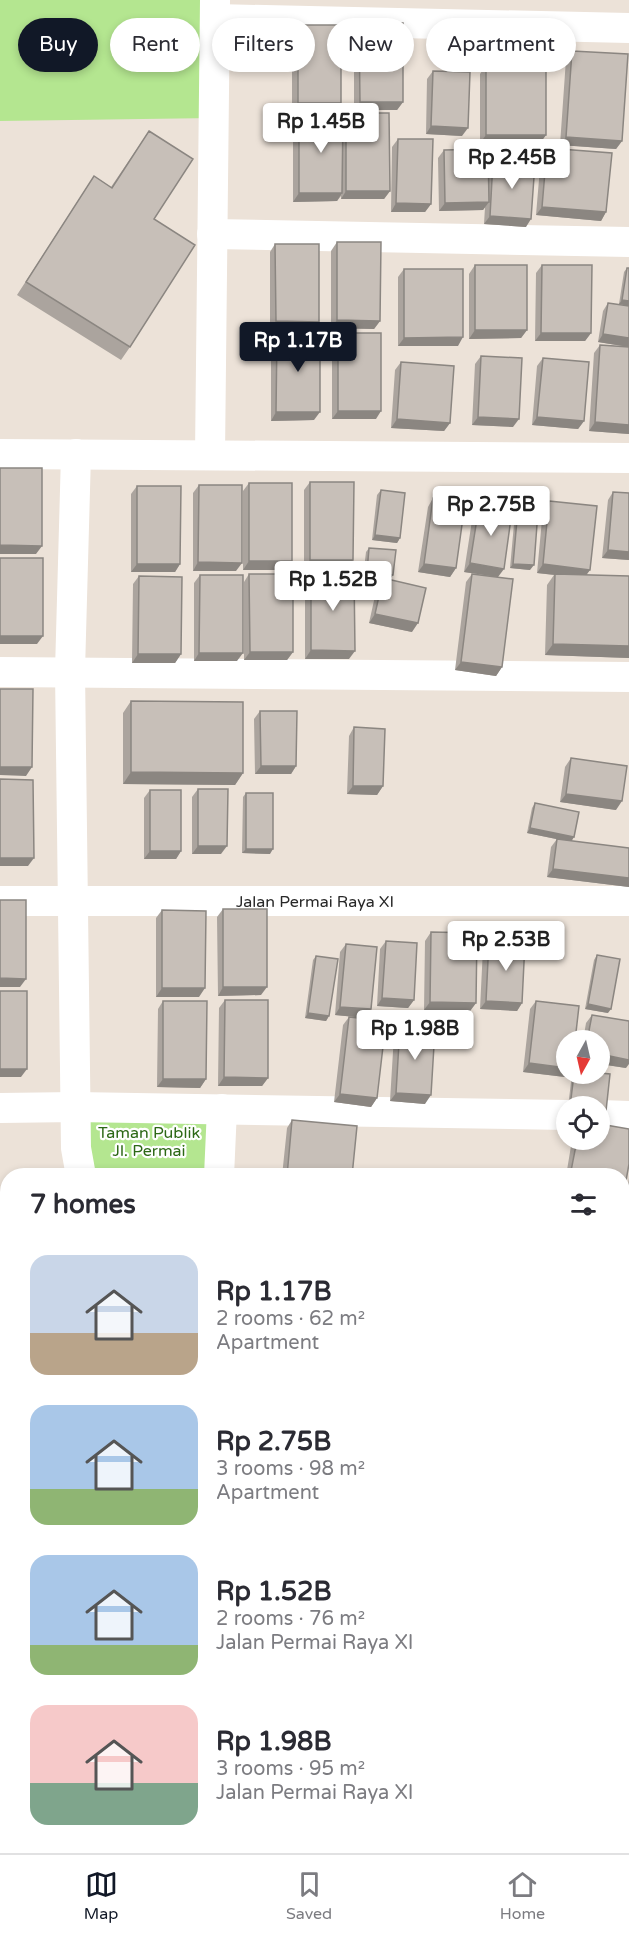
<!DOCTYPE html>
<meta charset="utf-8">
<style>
:root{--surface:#fff;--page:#f2f2f3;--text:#2b2b33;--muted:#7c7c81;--line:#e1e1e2;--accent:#111827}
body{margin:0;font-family:"Varela Round",sans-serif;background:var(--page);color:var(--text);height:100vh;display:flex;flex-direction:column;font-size:22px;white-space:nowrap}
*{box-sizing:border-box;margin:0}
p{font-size:20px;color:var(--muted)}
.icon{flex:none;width:33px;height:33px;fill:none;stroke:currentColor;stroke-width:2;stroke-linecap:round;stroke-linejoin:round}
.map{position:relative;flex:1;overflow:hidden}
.side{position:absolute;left:0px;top:1168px;width:630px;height:686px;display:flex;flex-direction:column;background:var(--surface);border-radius:24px 24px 0 0;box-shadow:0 3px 9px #0003}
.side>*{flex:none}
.banner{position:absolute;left:18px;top:18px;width:594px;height:54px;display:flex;gap:12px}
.needle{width:39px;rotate:188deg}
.fabs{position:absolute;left:556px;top:1030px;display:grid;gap:12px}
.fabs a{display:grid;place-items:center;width:54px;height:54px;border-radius:50%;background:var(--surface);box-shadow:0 3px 9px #0003;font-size:30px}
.price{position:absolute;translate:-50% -51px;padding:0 14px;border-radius:6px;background:#fff;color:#222;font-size:20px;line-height:39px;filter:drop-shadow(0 2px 3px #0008)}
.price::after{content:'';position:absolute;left:50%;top:36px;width:18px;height:14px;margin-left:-9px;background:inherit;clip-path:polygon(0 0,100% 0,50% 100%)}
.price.current{background:var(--accent);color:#fff}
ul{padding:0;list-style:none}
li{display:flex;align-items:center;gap:18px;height:150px;padding:0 30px}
li span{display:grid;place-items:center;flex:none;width:168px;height:120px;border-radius:18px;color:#555}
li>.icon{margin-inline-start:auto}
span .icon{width:72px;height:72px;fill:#fffc;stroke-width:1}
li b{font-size:26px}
h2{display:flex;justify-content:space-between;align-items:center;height:72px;padding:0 30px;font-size:26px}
.chip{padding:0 21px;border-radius:27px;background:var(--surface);box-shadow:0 3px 9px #0003;font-size:21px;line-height:54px}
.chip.current{background:var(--accent);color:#fff}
.tabs{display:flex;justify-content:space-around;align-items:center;height:84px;border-top:2px solid var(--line);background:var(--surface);font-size:16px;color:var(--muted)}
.tabs a{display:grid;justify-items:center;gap:3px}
.tabs .current{color:var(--accent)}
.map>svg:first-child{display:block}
</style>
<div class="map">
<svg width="629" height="1853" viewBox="0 0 629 1853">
<rect width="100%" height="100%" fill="#ece2d8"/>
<path fill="#b4e690" d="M0,0H215L214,118L0,121Z
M76,1107L222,1109L219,1176H84Z"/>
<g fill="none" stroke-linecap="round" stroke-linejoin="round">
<g stroke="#fff" stroke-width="30">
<path d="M215,19L629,28"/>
<path d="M212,234L629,242"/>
<path d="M0,454L629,458"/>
<path d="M76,454L70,671L76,1148L81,1176"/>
<path d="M210,455L215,0"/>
<path d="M0,672L629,677"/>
<path id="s1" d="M0,901H629"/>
<path d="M0,1108L76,1107L567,1115"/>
<path d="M600,1115L629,1116"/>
<path d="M219,1176L222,1109"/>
<path d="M622,1395H629"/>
<path d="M622,1609H629"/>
</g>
</g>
<path fill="#aba49e" d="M359,23L403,102L397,110H354V32Z
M298,25L341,103L336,111H292V33Z
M572,51L622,141L616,149L560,145L566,59Z
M486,65L546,135L540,143H480V74Z
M433,71L462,136L426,134L427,79Z
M346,113L390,191L384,199H341V196L337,201L293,202V123L299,115L343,118Z
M149,131L154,219L130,347L121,360L17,295L94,176L111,187Z
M398,139L431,204L425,212H391L392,147Z
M547,148L606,212L601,221L536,215L541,156Z
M444,150L488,168L493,161L526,227L484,224L485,207L483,210L439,211L438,158Z
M337,242L380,321L374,329L331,328V251Z
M275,244L319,322L313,330H270V252Z
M475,265L527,330L521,338L469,339V274Z
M542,265L591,333L585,341H535L536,273Z
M627,268L629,306L619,304L624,272Z
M404,269L458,346H398V277Z
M608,303L629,306V434L589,431L594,353L600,345L628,347L598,342L603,311Z
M338,333L376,419H332V341Z
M277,334L314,420L271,421V342Z
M481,356L513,427L472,425L475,364Z
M543,358L584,421L578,429L532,425L537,366Z
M401,362L450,423L444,431L391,428L395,370Z
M310,482L353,560L347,568H304V490Z
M249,483L286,570H243V491Z
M199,485L236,571H193V493Z
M137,486L180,564L175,572H131V494Z
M381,490L400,538L397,543L372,540L377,495Z
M613,492L629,560L602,558L608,500Z
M433,498L456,568L450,577L418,572L428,507Z
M549,501L590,570L586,575L629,576V658L545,655L547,585L554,575L537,573L543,509Z
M479,506L498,577L502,667L496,676L455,670L466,582L472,574L491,576L464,572L473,514Z
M518,509L530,570L510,568L515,513Z
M369,548L393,575L390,579H384L412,632L369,623L377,587L383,579L363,577L366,552Z
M311,573L349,659H305V581Z
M249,574L293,652L287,660H244V582Z
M200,575L237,661H194V583Z
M139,576L181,654L175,663H132L133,584Z
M131,701L243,773L235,785L123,784V713Z
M260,711L296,766L291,774H255L254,719Z
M354,727L383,786L377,795L347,794L349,736Z
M571,758L616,810L560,802L565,767Z
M198,789L221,854H192V797Z
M150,790L181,851L176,859H144V798Z
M246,793L270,854L242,853L243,797Z
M535,803L572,841L629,848V887L547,877L551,847L557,839L561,840L527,833L532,808Z
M223,909L261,995L218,996L217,917Z
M162,910L199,997H156V918Z
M431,932L476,1003L470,1011L424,1010L425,941Z
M489,940L522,1003L517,1011L480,1009L483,948Z
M386,941L414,1000L408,1008L377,1006L380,949Z
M346,944L371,1009L366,1018L335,1015L340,952Z
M597,955L608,1013L585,1009L594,960Z
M316,956L329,1016L326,1021L305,1018L313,960Z
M225,1000L268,1078L262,1086H218L219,1008Z
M163,1001L206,1079L200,1088L157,1087L158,1009Z
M536,1001L565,1077L523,1072L530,1009Z
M592,1015L626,1068L600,1064V1041H583L586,1023Z
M349,1017L377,1098L371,1107L334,1102L343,1025Z
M400,1026L425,1104L390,1101L394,1035Z
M572,1074H600L606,1111L603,1115L600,1107H568Z
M292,1120L352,1176H282L287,1128Z
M572,1140H600L622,1176H566Z
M629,1178V1258L622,1257V1224Z
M625,1693L629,1753H622V1696Z"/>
<path fill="#8b8681" d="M360,102H403L397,110H354Z
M298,103H341L336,111H292Z
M431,126L468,128L462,136L426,134Z
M486,135H546L540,143H480Z
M566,137L622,141L616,149L560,145Z
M346,191H390L384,199H341Z
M299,193H342L337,201L293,202Z
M489,202L483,210L439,211L445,203Z
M396,203L431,204L425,212H391Z
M542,207L606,212L601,221L536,215Z
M490,216L531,219L526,227L484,224Z
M622,300L629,301V306L619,304Z
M337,320L380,321L374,329L331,328Z
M276,321L319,322L313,330H270Z
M475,330H527L521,338L469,339Z
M541,333H591L585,341H535Z
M603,334L629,338V347L598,342Z
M463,337L458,346H398L404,338Z
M338,411H381L376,419H332Z
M276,412H320L314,420L271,421Z
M478,417L519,419L513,427L472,425Z
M537,417L584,421L578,429L532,425Z
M397,419L450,423L444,431L391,428Z
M595,422L629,425V434L589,431Z
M375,535L400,538L397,543L372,540Z
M0,545L42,546L36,554H0Z
M608,550L629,552V560L602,558Z
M310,560H353L347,568H304Z
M249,561H292L286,570H243Z
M198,562L242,563L236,571H193Z
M470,563L504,569L498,577L464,572Z
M137,564H180L175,572H131Z
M424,564L456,568L450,577L418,572Z
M513,564L534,565L530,570L510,568Z
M543,564L590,570L584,578L537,573Z
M367,572L393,575L390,579L363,577Z
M375,614L418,623L412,632L369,623Z
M0,636H43L37,644H0Z
M553,644L629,646V658L545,655Z
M311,650L355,651L349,659H305Z
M250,652H293L287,660H244Z
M199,653H243L237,661H194Z
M138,654H181L175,663H132Z
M461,662L502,667L496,676L455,670Z
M261,766H296L291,774H255Z
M0,767H32L26,776L0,775Z
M131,772L243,773L235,785L123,784Z
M353,786H383L377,795L347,794Z
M566,794L622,801L616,810L560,802Z
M530,828L574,837L571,842L527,833Z
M198,846H227L221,854H192Z
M246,849H273L270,854L242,853Z
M150,851H181L176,859H144Z
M0,858H34L28,866H0Z
M553,869L629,878V887L547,877Z
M0,978L26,979L20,987H0Z
M223,987H267L261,995L218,996Z
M162,988H205L199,997H156Z
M382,998L414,1000L408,1008L377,1006Z
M486,1001L522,1003L517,1011L480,1009Z
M430,1002L476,1003L470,1011L424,1010Z
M588,1004L611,1009L608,1013L585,1009Z
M340,1007L371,1009L366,1018L335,1015Z
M308,1013L329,1016L326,1021L305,1018Z
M600,1054L629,1060V1064L626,1068L600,1064Z
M529,1063L567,1068L568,1074L565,1077L523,1072Z
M0,1069H27L21,1077H0Z
M224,1077L268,1078L262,1086H218Z
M163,1079H206L200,1088L157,1087Z
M396,1093L431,1095L425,1104L390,1101Z
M340,1094L377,1098L371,1107L334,1102Z
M600,1110L606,1111L603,1115H600Z
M624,1248H629V1258L622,1257V1250Z
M622,1671L629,1672V1681L622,1680Z
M622,1744H629V1753H622Z
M622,1795L629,1796V1804H622Z
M501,1846H594L590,1852Z"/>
<path fill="#c7bfb8" stroke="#8b8681" stroke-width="1.5" d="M359,23H403V102H360Z
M298,25H341V103H298Z
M572,51L628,54L622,141L566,137Z
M486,65L546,66V135H486Z
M433,71L470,72L468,128L431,126Z
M346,113H389L390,191H346Z
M299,115L343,116L342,193H299Z
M149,131L193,159L154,219L195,245L130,347L26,282L94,176L112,188Z
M398,139H433L431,204L396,203Z
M547,148L612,153L606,212L542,207Z
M488,149L489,202L445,203L444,150Z
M493,161L535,163L531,219L490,216Z
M337,242H381L380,321L337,320Z
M275,244H319V322L276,321Z
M475,265H527V330H475Z
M542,265H592L591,333H541Z
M627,268H629V301L622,300Z
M404,269H463V337L404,338Z
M608,303L629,306V338L603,334Z
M338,333H381V411H338Z
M277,334H320V412H276Z
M600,345L629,347V425L595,422Z
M481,356L522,358L519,419L478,417Z
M543,358L589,362L584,421L537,417Z
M401,362L454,366L450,423L397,419Z
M0,468H42V546L0,545Z
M310,482H354L353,560H310Z
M249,483H292V561H249Z
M199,485H242V563L198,562Z
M137,486H181L180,564H137Z
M381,490L405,493L400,538L375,535Z
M613,492L629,493V552L608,550Z
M433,498L465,503L456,568L424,564Z
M549,501L597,506L590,570L543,564Z
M479,506L512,511L504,569L470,563Z
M518,509L538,511L534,565L513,564Z
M369,548L396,550L393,575L367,572Z
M0,558H43V636H0Z
M311,573H354L355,651L311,650Z
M249,574H293V652H250Z
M472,574L513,579L502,667L461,662Z
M555,574L629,576V646L553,644Z
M200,575H243V653H199Z
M139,576L182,577L181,654H138Z
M383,578L426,588L418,623L375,614Z
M0,689H33L32,767H0Z
M131,701L243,702V773L131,772Z
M260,711H297L296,766H261Z
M354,727L385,729L383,786H353Z
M571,758L627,766L622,801L566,794Z
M0,779L33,780L34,858H0Z
M198,789H228L227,846H198Z
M150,790H181V851H150Z
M246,793H273V849H246Z
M535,803L579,812L574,837L530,828Z
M557,839L629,848V878L553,869Z
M0,900H26V979L0,978Z
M223,909H267V987H223Z
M162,910L206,911L205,988H162Z
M431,932L477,933L476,1003L430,1002Z
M489,940L525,942L522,1003L486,1001Z
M386,941L417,943L414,1000L382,998Z
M346,944L377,947L371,1009L340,1007Z
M597,955L620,959L611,1009L588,1004Z
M316,956L338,959L329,1016L308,1013Z
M0,991H27V1069H0Z
M225,1000H268V1078L224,1077Z
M163,1001H207L206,1079H163Z
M536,1001L579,1006L575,1041H567V1068L529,1063Z
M592,1015L629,1021V1060L600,1054V1041H587Z
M349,1017L386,1021L377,1098L340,1094Z
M400,1026L435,1029L431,1095L396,1093Z
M600,1073L610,1074L606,1111L600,1110V1107H570L574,1074H600Z
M292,1120L357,1126L352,1176H287Z
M600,1124L629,1129V1164L624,1192H622V1176H570L577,1140H600Z
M629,1211V1248H624Z
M622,1624L629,1625V1672L622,1671Z
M625,1693H629V1744H622V1713Z
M622,1762L629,1763V1796L622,1795Z"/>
<g text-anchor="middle" stroke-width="4.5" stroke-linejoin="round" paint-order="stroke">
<g font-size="16" fill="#282828" stroke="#fff">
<text dy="6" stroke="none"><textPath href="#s1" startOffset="315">Jalan Permai Raya XI</textPath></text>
</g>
<g font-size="16" fill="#2c6815" stroke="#fff">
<text x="149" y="1138">Taman Publik<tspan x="149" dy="18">Jl. Permai</tspan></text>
</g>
</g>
</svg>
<div class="fabs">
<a><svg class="needle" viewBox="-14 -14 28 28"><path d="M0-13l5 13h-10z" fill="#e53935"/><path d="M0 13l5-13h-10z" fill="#7c7c81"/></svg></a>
<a><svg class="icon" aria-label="locate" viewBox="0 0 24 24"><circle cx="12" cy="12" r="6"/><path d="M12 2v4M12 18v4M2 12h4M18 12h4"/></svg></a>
</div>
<b class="price" style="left:321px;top:154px">Rp 1.45B</b>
<b class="price" style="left:512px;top:190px">Rp 2.45B</b>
<b class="price current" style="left:298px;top:373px">Rp 1.17B</b>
<b class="price" style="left:491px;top:537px">Rp 2.75B</b>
<b class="price" style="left:333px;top:612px">Rp 1.52B</b>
<b class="price" style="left:506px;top:972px">Rp 2.53B</b>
<b class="price" style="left:415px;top:1061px">Rp 1.98B</b>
<div class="banner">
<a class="chip current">Buy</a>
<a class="chip">Rent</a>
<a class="chip">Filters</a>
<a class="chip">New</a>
<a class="chip">Apartment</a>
</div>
<section class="side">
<h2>7 homes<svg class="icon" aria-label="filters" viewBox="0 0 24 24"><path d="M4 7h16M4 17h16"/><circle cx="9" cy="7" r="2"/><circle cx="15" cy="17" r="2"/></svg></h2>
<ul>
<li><span style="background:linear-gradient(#c9d6e8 65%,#b9a48a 0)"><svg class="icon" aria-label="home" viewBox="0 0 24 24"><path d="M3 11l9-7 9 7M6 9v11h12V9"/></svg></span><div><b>Rp 1.17B</b><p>2 rooms · 62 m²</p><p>Apartment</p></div></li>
<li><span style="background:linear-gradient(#a9c7e8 70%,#8fb573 0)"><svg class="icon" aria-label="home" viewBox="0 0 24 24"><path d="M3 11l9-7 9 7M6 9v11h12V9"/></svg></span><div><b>Rp 2.75B</b><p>3 rooms · 98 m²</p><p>Apartment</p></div></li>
<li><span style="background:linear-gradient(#a9c7e8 75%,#8fb573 0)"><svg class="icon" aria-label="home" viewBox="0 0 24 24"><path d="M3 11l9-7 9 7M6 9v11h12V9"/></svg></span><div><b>Rp 1.52B</b><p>2 rooms · 76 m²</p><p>Jalan Permai Raya XI</p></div></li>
<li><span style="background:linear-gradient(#f6c9c9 65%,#7fa58c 0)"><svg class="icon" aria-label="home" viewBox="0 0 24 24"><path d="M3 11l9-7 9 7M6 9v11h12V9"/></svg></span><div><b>Rp 1.98B</b><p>3 rooms · 95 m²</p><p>Jalan Permai Raya XI</p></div></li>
</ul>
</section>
</div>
<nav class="tabs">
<a class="current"><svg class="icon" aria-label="map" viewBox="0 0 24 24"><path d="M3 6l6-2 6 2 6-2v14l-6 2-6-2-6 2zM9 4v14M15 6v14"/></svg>Map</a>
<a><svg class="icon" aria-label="saved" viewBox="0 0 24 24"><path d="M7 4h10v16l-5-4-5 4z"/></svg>Saved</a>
<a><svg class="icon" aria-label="home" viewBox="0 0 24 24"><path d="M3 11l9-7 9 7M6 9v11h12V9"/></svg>Home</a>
</nav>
